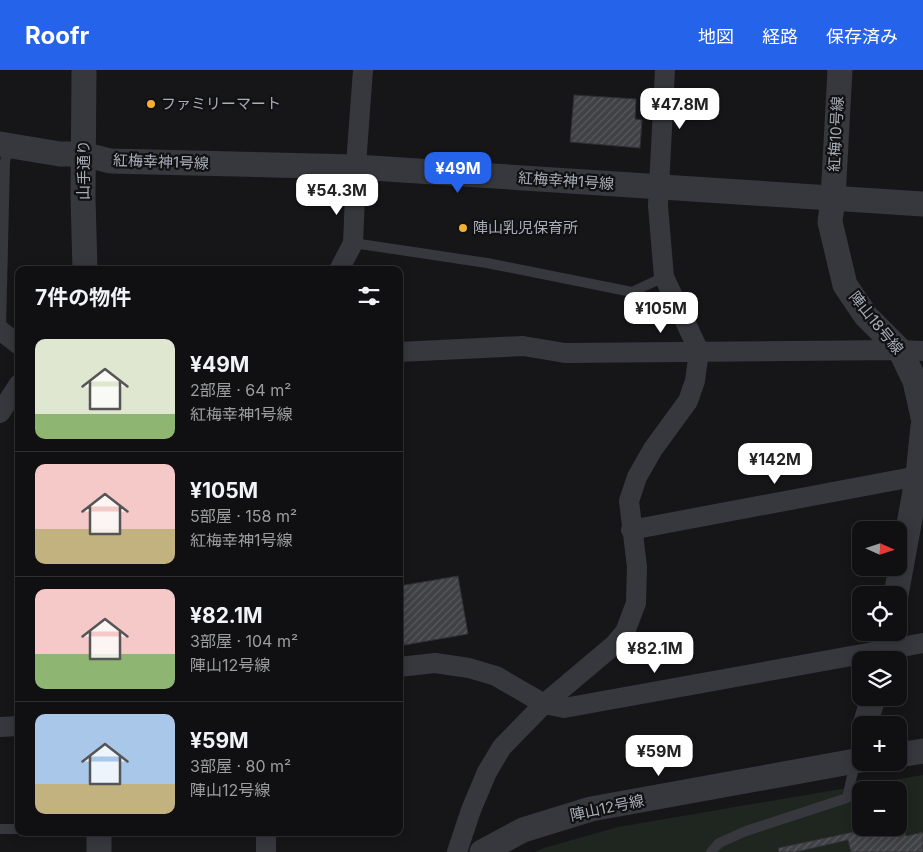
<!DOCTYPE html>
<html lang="ja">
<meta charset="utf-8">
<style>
:root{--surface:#101012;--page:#1e1e20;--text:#f1f3f6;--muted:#9c9d9f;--line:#303032;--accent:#2563eb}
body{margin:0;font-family:Inter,"Noto Sans JP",sans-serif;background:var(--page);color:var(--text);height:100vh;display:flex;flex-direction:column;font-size:19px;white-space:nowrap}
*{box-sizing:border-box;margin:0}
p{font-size:16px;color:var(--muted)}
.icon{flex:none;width:28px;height:28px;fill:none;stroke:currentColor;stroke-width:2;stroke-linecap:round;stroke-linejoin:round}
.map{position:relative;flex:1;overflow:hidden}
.side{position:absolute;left:15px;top:196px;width:388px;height:570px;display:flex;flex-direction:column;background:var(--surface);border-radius:10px;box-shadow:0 2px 12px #0003,0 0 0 1px var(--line)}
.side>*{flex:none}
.needle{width:32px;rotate:93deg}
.buttons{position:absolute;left:852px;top:451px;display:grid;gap:10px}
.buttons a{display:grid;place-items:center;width:55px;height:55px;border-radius:10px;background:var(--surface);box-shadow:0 2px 12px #0003,0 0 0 1px var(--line);font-size:25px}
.price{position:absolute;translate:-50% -42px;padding:0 11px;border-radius:10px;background:#fff;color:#222;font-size:16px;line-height:32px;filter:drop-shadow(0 1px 2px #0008)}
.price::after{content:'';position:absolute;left:50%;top:30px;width:15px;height:11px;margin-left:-8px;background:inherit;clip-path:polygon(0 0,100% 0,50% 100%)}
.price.selected{background:var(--accent);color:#fff}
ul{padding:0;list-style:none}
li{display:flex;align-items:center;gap:15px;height:125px;padding:0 20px}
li+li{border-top:1px solid var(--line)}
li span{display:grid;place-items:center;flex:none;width:140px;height:100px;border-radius:10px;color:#555}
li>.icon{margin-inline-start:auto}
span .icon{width:60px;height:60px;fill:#fffc;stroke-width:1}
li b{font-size:21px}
h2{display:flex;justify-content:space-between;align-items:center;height:60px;padding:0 20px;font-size:21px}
header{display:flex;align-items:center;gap:30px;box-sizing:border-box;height:70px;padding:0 25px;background:var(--accent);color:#fff}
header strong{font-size:24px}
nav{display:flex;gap:28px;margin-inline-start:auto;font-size:18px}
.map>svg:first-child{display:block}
</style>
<header>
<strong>Roofr</strong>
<nav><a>地図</a><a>経路</a><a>保存済み</a></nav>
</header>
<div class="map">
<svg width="923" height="782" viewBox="0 0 923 782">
<defs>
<pattern id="building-hatch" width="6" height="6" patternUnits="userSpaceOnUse" patternTransform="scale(1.25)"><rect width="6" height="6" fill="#404145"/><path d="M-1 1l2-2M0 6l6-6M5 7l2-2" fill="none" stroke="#595a5e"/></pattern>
</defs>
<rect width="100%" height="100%" fill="#161618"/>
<path fill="#1e261f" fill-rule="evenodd" d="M923,705V782H534L544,778L618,757ZM861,720H899V758H861Z"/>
<path fill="url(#building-hatch)" stroke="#303034" d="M574,25L636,29L635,49L642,50L640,78L570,72Z
M458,506L468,564L399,576V516Z
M903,751L906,766L923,762V782H851L848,770L796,782H779L778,778L872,758H899V752Z"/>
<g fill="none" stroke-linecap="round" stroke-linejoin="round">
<path stroke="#37383d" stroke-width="10" d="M353,173L487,193L632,222L664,207
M1,260L5,92L8,76
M0,759H19
M711,782L719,773L746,761L847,728L855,693"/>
<path stroke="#37383d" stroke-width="20" d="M339,200L353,173L357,81L363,0
M0,260L19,275
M399,282L523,276L565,283L900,280L923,281
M0,343L19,314
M631,460L923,405
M399,597L435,593L469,598L496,606L544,634L564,638L923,573
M0,657L19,656
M266,762V782
M457,782L471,740L487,702L502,677L544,634L614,575L625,562L636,533L637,497L629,431L637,407L653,379L688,331L695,311L699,281L664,207L658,136L665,0"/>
<path stroke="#37383d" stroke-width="25" d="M84,0L83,127L85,200
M840,0L833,128L830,152L845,215L866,246L900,280L915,311L923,347
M0,74L60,84H83L110,91L356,97L923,134
M896,525L918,405L923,356
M883,590L889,562
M865,655L873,628
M899,685L923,681
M99,762V782
M482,782L523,760L591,739L861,690"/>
</g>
<g fill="#f2b134" stroke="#111113" stroke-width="2">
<circle cx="151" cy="34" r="5"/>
<circle cx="463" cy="158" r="5"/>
</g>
<g text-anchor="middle" stroke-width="4.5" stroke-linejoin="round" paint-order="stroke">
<g font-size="15" fill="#a8adb8" stroke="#111113" text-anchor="start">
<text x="161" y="39">ファミリーマート</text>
<text x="473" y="163">陣山乳児保育所</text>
</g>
<g font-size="15" fill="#a8adb8" stroke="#111113">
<text transform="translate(836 64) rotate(-87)" y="5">紅梅10号線</text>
<text transform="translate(161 92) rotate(2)" y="5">紅梅幸神1号線</text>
<text transform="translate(84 100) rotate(-90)" y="5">山手通り</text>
<text transform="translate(566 111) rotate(4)" y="5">紅梅幸神1号線</text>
<text transform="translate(876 253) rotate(51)" y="5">陣山18号線</text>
<text transform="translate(607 738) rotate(-12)" y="5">陣山12号線</text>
</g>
</g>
</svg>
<div class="buttons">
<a><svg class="needle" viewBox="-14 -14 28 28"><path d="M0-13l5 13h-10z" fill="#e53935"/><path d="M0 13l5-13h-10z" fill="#9c9d9f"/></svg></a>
<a><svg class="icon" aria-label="locate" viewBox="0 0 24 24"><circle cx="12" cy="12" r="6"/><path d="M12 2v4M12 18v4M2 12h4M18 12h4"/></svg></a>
<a><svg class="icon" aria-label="layers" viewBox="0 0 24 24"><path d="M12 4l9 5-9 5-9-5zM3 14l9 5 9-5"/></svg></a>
<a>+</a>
<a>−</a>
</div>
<b class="price" style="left:680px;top:60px">¥47.8M</b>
<b class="price selected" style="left:458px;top:124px">¥49M</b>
<b class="price" style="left:337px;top:146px">¥54.3M</b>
<b class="price" style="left:661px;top:264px">¥105M</b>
<b class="price" style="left:775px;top:415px">¥142M</b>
<b class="price" style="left:655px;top:604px">¥82.1M</b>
<b class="price" style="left:659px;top:707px">¥59M</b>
<section class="side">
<h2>7件の物件<svg class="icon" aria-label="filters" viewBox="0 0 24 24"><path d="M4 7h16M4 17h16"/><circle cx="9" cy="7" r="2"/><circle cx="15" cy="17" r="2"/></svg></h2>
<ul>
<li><span style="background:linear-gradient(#dfe7d0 75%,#8fb573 0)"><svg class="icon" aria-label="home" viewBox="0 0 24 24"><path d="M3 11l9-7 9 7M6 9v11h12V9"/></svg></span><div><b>¥49M</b><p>2部屋 · 64 m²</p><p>紅梅幸神1号線</p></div></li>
<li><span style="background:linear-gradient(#f6c9c9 65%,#c2b280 0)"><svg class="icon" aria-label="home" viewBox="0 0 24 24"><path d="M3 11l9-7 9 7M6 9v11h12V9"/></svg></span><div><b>¥105M</b><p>5部屋 · 158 m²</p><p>紅梅幸神1号線</p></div></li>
<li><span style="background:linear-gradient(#f6c9c9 65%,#8fb573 0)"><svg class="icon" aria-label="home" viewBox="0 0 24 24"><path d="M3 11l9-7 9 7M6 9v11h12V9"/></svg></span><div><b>¥82.1M</b><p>3部屋 · 104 m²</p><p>陣山12号線</p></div></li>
<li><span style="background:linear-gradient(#a9c7e8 70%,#c2b280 0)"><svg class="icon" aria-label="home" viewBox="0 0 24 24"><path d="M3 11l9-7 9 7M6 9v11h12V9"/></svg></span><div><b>¥59M</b><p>3部屋 · 80 m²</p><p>陣山12号線</p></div></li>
</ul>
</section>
</div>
